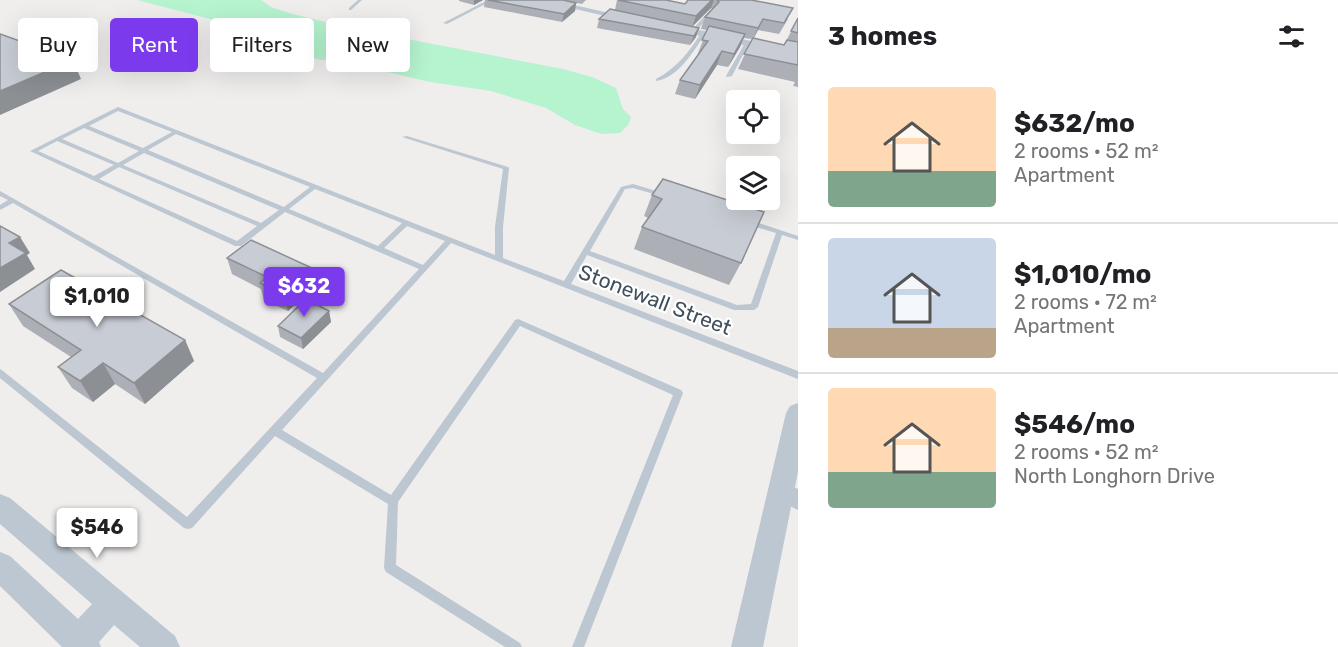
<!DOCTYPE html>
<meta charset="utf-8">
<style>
:root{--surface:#fff;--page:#f2f2f2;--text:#202124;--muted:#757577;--line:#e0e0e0;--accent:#7c3aed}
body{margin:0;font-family:Rubik,sans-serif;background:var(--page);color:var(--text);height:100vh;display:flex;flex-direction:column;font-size:22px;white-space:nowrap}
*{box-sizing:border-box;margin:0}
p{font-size:20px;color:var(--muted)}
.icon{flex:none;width:33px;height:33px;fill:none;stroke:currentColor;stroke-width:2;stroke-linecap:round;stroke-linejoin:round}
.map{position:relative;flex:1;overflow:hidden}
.details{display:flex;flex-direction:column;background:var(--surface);width:540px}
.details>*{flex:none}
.banner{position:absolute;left:18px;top:18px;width:570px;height:54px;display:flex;gap:12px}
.controls{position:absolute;left:726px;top:90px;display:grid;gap:12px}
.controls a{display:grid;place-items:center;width:54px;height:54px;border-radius:6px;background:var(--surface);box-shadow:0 6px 24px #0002;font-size:30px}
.price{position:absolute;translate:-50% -51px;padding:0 14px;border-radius:6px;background:#fff;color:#222;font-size:20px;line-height:39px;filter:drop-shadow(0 2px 3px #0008)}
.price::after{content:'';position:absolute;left:50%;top:36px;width:18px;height:14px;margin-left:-9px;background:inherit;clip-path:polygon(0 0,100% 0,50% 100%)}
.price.current{background:var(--accent);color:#fff}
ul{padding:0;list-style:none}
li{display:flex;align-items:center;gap:18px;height:150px;padding:0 30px}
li+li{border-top:2px solid var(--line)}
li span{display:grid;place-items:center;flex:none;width:168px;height:120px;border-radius:6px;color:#555}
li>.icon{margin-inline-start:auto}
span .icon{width:72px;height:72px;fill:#fffc;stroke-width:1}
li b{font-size:26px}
h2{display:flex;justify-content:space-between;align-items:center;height:72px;padding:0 30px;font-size:26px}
.pill{padding:0 21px;border-radius:6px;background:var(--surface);box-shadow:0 6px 24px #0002;font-size:21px;line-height:54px}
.pill.current{background:var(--accent);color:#fff}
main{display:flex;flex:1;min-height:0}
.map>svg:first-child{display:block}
</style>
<main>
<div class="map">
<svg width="798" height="647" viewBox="0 0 798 647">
<rect width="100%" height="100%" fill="#f0eded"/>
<path fill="#b6f3cf" d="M137,0H261L271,7L289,13L350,28L563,69L592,77L616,88L623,109L631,117L628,125L620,133L601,134L575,125L546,108L491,91L430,82L362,66L317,59L241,37L210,19Z"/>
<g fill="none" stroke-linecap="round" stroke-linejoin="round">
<path fill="#bcc7d1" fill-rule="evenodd" d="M358,0H362L351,10H349V8Z
M488,0H493L447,24L443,23Z
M710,10L713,11L695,33H691V31Z
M701,33L705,34C694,51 678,78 656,81V79C677,68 689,52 701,33Z
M747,42L749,43L732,76L727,77L726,76L745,43Z
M118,107L495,255V227L503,169L402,137L407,136L508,167L509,168L503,227V258L564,281L621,187L633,184L666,194L667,195L664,197L633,188L625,189L590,251L737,305L751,304L776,233L746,224V220H750L798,236V240L782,235L758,307L754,310H734L587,255L571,284L798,371V379L451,243L282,430L391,495L515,320L518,319L681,390L683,393L584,647H572L673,395L520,326L398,502L396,565L520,643L522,647H505L386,572L384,568L388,504L275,436L192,528L188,529L184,528L0,378V369L3,371L187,517L317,378L13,203L0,210V205L8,200L0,196V191L323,373L419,269L285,212L241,246H235L30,151ZM118,111L172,132L143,148L89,126ZM84,128L139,151L118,163L62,139ZM176,134L310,187L284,207L148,150ZM57,141L114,165L94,176L38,151ZM144,153L279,210L261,223L123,165ZM119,167L257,226L237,241L99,179ZM315,189L402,223L378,246L289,209ZM407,226L445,241L423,265L384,248Z"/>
<path fill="#bcc7d1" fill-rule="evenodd" d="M536,0H552L631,18L627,21Z
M676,25L798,51V57L673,30V26Z
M780,481L798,489V510L773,498L770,491L773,484Z"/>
<path fill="#bcc7d1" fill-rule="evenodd" d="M798,403V472L763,647H731L786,413L790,406Z
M0,494L10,498L175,636L180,647H140L114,625L99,642L101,647H62L0,586V552L10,556L78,619L92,604L0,524Z"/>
</g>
<path fill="#acafb6" d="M459,0H483L474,5L459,1Z
M485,0H563L576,3L575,11L562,22L484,7Z
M563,0H586L582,4Z
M617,0L685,4L688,0H751L788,19L779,34L758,30L754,38L784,45L798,18V87L793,86L795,82L738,69L752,39L744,38L740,47L728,67L717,65L695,99L675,94L680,80L699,53H698L707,30L701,29L705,17L712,9L711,8L692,26L696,37L690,45L597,28L599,19L615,10Z
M663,179L741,263L729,285L634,249L642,227L648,218L644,216L652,195Z
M227,258L316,285L288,311L264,300L261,289L232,274Z
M9,304L185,340L194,361L145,404L115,384L93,402L72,388L58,367L71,357L23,326Z
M329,311L331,322L303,349L280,337L278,326Z"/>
<path fill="#8c8f94" d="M474,0H483L474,5Z
M712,0H714L711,8L692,27L696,16Z
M576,3L575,11L562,22L564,14Z
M763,19L758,30L753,39L758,28Z
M699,28L696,37L690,45L694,36Z
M745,34L740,47L728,67L734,54Z
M722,51L717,65L695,99L700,85Z
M73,60L81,79L0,115V91Z
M20,237L30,253L27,255L35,269L0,292V268L9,243Z
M314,269L316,285L288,311L284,295Z
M329,311L331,322L303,349L301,338Z
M185,340L194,361L145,404L134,383Z
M103,363L115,384L93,402L80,381Z"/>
<path fill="#c8ccd4" stroke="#8c8f94" stroke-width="1.5" d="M488,0H563L576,3L564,14Z
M618,0H666L685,4L688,0H712L696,16Z
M717,0H751L793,8L784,23L763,19L758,28L705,17L719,2Z
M610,9L699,28L694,36L599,19Z
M798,18V33L791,31Z
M709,26L745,34L734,54L722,51L700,85L680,80L708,41L702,40Z
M0,34L73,60L0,91Z
M753,38L784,45L787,40L798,42V65L744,54Z
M663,179L764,212L741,263L642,227L662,199L652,195Z
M0,226L20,237L9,243L26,253L0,268Z
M251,240L314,269L284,295L260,283L267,277L227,258Z
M61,270L185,340L134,383L103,363L80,381L58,367L81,350L9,304Z
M306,299L329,311L301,338L278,326Z"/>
<g text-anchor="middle" stroke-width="4.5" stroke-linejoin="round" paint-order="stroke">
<g font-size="21" fill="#43505d" stroke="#fff">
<text transform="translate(655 300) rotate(21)" y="7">Stonewall Street</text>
</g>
</g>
</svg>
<div class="controls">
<a><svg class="icon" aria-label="locate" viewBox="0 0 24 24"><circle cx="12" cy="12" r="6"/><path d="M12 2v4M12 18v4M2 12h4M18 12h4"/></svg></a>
<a><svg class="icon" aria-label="layers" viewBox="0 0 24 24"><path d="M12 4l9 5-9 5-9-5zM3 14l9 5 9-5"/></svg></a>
</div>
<b class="price current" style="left:304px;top:318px">$632</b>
<b class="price" style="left:97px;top:328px">$1,010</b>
<b class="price" style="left:97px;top:559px">$546</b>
<div class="banner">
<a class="pill">Buy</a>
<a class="pill current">Rent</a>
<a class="pill">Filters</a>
<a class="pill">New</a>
</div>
</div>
<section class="details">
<h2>3 homes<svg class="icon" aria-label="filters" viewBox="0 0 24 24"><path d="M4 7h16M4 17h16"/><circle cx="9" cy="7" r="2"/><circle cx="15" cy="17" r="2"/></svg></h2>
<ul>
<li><span style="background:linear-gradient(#ffd9b3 70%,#7fa58c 0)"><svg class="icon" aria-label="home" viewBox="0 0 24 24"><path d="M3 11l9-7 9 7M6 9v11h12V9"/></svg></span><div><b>$632/mo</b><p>2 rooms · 52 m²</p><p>Apartment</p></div></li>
<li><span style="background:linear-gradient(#c9d6e8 75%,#b9a48a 0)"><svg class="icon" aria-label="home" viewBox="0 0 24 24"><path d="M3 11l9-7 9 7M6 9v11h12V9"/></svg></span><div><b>$1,010/mo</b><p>2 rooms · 72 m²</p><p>Apartment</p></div></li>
<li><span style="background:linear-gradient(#ffd9b3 70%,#7fa58c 0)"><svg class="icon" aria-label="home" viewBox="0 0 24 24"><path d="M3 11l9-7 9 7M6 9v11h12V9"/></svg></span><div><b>$546/mo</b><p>2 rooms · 52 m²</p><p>North Longhorn Drive</p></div></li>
</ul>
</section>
</main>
